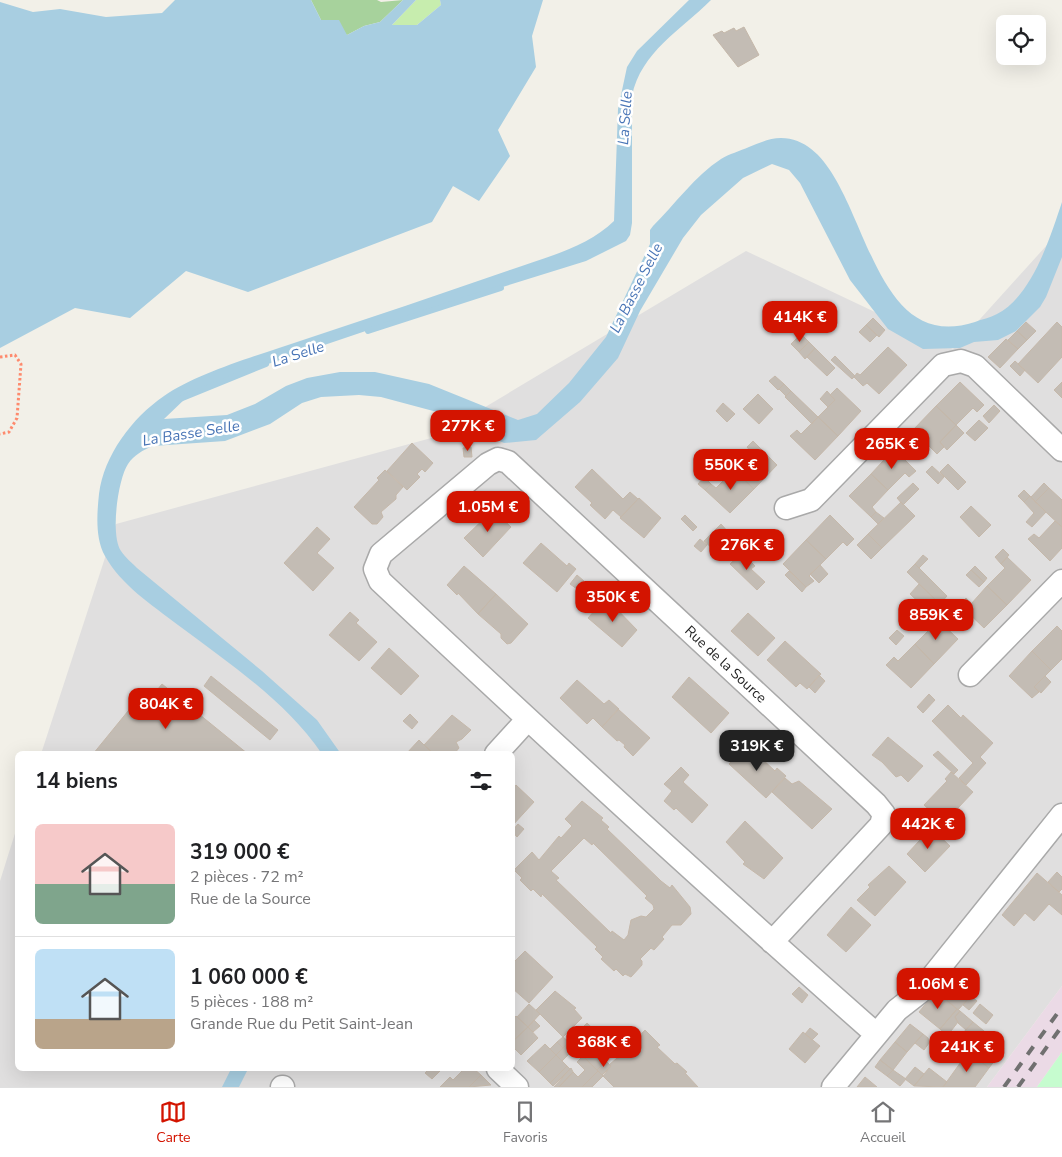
<!DOCTYPE html>
<html lang="fr">
<meta charset="utf-8">
<style>
:root{--surface:#fff;--page:#f6f6f6;--text:#202124;--muted:#757577;--line:#e0e0e0;--accent:#d31400}
body{margin:0;font-family:"Nunito Sans",sans-serif;background:var(--page);color:var(--text);height:100vh;display:flex;flex-direction:column;font-size:19px;white-space:nowrap}
*{box-sizing:border-box;margin:0}
p{font-size:16px;color:var(--muted)}
.icon{flex:none;width:28px;height:28px;fill:none;stroke:currentColor;stroke-width:2;stroke-linecap:round;stroke-linejoin:round}
.map{position:relative;flex:1;overflow:hidden}
.side{position:absolute;left:15px;top:751px;width:500px;height:320px;display:flex;flex-direction:column;background:var(--surface);border-radius:8px;box-shadow:0 5px 20px #0002}
.side>*{flex:none}
.controls{position:absolute;left:996px;top:15px;display:grid;gap:10px}
.controls a{display:grid;place-items:center;width:50px;height:50px;border-radius:8px;background:var(--surface);box-shadow:0 5px 20px #0002;font-size:25px}
.price{position:absolute;translate:-50% -42px;padding:0 11px;border-radius:10px;background:var(--accent);color:#fff;font-size:16px;line-height:32px;filter:drop-shadow(0 1px 2px #0008)}
.price::after{content:'';position:absolute;left:50%;top:30px;width:15px;height:11px;margin-left:-8px;background:inherit;clip-path:polygon(0 0,100% 0,50% 100%)}
.price.selected{background:#222;color:#fff}
ul{padding:0;list-style:none}
li{display:flex;align-items:center;gap:15px;height:125px;padding:0 20px}
li+li{border-top:1px solid var(--line)}
li span{display:grid;place-items:center;flex:none;width:140px;height:100px;border-radius:8px;color:#555}
li>.icon{margin-inline-start:auto}
span .icon{width:60px;height:60px;fill:#fffc;stroke-width:1}
li b{font-size:21px}
h2{display:flex;justify-content:space-between;align-items:center;height:60px;padding:0 20px;font-size:21px}
.menu{display:flex;justify-content:space-around;align-items:center;height:70px;border-top:1px solid var(--line);background:var(--surface);font-size:14px;color:var(--muted)}
.menu a{display:grid;justify-items:center;gap:2px}
.menu .selected{color:var(--accent)}
.map>svg:first-child{display:block}
</style>
<div class="map">
<svg width="1062" height="1087" viewBox="0 0 1062 1087">
<rect width="100%" height="100%" fill="#f2f0e8"/>
<path fill="#e0dfdf" d="M1056,235L1062,240V986L987,1087H0V881L17,827L18,1069H512V754H41L116,524L435,437L746,251L953,349Z"/>
<path fill="#ebdae6" d="M1062,986V1052L1037,1087H987Z"/>
<path fill="#c7edae" d="M416,0H440L441,5L417,25H392Z"/>
<path fill="#a7d29c" d="M311,0H377L381,2L403,0L380,22L364,26L347,35L321,20Z"/>
<path fill="#c6fccf" d="M1062,1052V1087H1037Z"/>
<path fill="#a8cee1" d="M175,0H311L321,20H339L347,35L364,26L380,22L403,0H416L392,25H417L441,5L440,0H543L532,36L536,67L498,130L510,156L479,201L453,186L432,222L248,292L186,271L130,318L75,308L0,348V2L33,12L60,9L106,17L162,13Z
M689,0H711C681,30 641,52 632,96V223L630,235L626,241L586,261L419,313L253,369L188,396L164,419L227,415L255,404L286,386L307,378L340,372H375L429,384L518,420L537,414L569,383L606,337L650,244V230L653,226C675,204 695,176 721,159C729,154 740,151 749,147C759,143 770,138 781,138C869,139 856,361 975,322C982,319 990,318 997,314C1032,296 1050,238 1062,202V257L1046,297L1040,307L1016,331L998,340L974,342L960,348L923,349L888,329L850,280L800,183L789,170L772,164L743,178L701,215L683,238L640,311L618,358L580,402L536,440L504,443L437,412L381,397L359,395L321,397L302,403L270,424L225,441L153,446C143,450 134,455 128,464C118,479 110,535 121,551C125,557 132,563 137,568L262,671L317,720L341,754H322C285,700 230,664 178,625C152,605 121,585 105,556C95,538 97,513 99,494C104,455 132,418 164,396C199,372 262,354 303,340C372,317 441,294 510,270C544,258 588,247 614,221L618,109L627,67L637,51Z
M231,1069H248L239,1087H222Z"/>
<g fill="none" stroke-linecap="round" stroke-linejoin="round">
<path stroke="#a8cee1" stroke-width="6" d="M368,331L501,288
M180,399L266,364"/>
</g>
<path fill="#c3bcb4" stroke="#c5b8aa" fill-rule="evenodd" d="M744,27L759,55L738,67L713,35L722,31L724,33L734,28L736,31Z
M873,318L885,330L879,337L866,325Z
M1026,322L1036,331L1027,340L1017,331Z
M1057,322L1062,327V357L1038,383L1018,364Z
M866,325L877,335L870,342L859,332Z
M1017,331L1027,340L1018,349L1008,340Z
M801,334L809,342L799,352L791,344Z
M1006,339L1018,349L1000,368L988,357Z
M809,342L815,348L805,359L799,352Z
M888,347L907,365L879,394L867,383L863,386L854,377L857,373L860,375Z
M815,348L835,368L827,376L807,357Z
M835,356L855,376L852,379L831,360Z
M1015,361L1025,370L1020,376L1010,366Z
M775,376L784,384L778,390L769,381Z
M960,382L984,405L977,412L973,408L956,425L936,406Z
M1062,382V398L1054,390Z
M784,384L791,391L786,396L779,389Z
M837,388L861,411L838,436L818,417L835,400L830,395Z
M791,391L818,417L812,424L785,397Z
M827,391L835,400L828,407L820,399Z
M758,394L773,409L759,424L743,409Z
M723,403L735,414L727,422L716,411Z
M994,405L1000,411L989,423L983,416Z
M936,406L956,425L940,442L944,447L937,454L913,430Z
M818,417L838,436L815,460L790,436L797,430L801,434Z
M979,420L988,428L975,441L966,433Z
M956,425L964,433L947,450L940,442Z
M753,441L777,465L754,489L734,470L751,452L747,447Z
M412,443L433,463L425,472L422,469L417,474L420,477L407,490L387,471Z
M471,447L472,457H464L463,448Z
M894,449L916,471L909,477L905,473L888,490L871,474Z
M948,464L966,482L958,490L940,472Z
M932,466L944,477L938,484L926,472Z
M592,469L623,499L630,492L638,499L621,517L613,510L605,519L590,505L592,503L575,487Z
M385,470L403,487L396,495V499L381,512L383,517L377,524H372L354,507L379,480L377,478Z
M734,470L754,489L730,513L705,490L711,484L716,488Z
M871,474L888,490L872,507L876,512L871,517L849,496Z
M704,477L711,484L705,490L698,484Z
M913,483L919,489L903,505L897,498Z
M1044,483L1049,488L1035,502L1031,497Z
M1049,488L1062,500V527L1035,502Z
M1024,490L1030,496L1024,502L1018,496Z
M1030,496L1046,512L1032,527L1026,522L1034,513L1024,502Z
M639,498L661,518L644,538L620,518Z
M901,502L915,516L882,548L868,534Z
M971,506L991,525L979,537L960,517Z
M493,510L511,527L483,557L464,538Z
M876,512L884,518L878,524L871,517Z
M685,515L697,527L693,531L681,519Z
M830,515L854,539L847,546L843,542L826,559L806,540Z
M1055,521L1062,527V548L1050,561L1028,539L1034,534L1039,538Z
M721,524L729,533L713,549L704,541Z
M317,527L330,539L317,553L334,568L313,591L284,563Z
M868,534L882,548L871,559L857,545Z
M700,539L707,545L701,552L694,546Z
M806,540L826,559L809,576L814,581L806,587L783,564Z
M541,543L567,566L569,563L576,569L557,592L523,563Z
M1003,549L1009,555L1001,564L995,557Z
M742,553L755,566L751,569L765,582L757,590L730,564Z
M923,555L928,559L919,568L915,564Z
M1007,557L1031,580L1007,605L987,586L1005,568L1001,564Z
M915,564L947,596L940,604L907,572Z
M820,565L828,574L819,583L810,574Z
M464,566L496,594L478,614L458,593L457,595L447,585Z
M975,566L987,578L984,582L971,570Z
M971,570L984,582L979,587L966,575Z
M789,571L806,587L802,592L785,575Z
M577,575L584,581L577,589L570,584Z
M919,584L935,599L926,609L910,594Z
M987,586L1007,605L984,628L960,605L966,598L971,604Z
M496,594L528,624L511,643L507,644L501,638V634L478,614Z
M606,598L637,630L622,647L588,618Z
M350,612L359,620L356,623L377,642L359,661L329,635Z
M748,613L775,638L758,656L731,631Z
M933,615L958,639L934,664L915,644L932,627L927,622Z
M1057,626L1062,631V659L1051,670L1032,651Z
M897,630L904,636L896,645L889,638Z
M785,641L821,674L807,689L800,683L796,687L767,660Z
M915,644L934,664L911,688L886,665L894,657L898,661Z
M389,648L419,676L401,695L371,668Z
M1032,651L1051,670L1034,687L1039,692L1032,698L1009,676Z
M819,675L825,681L815,693L809,687Z
M211,676L278,730L270,740L204,686Z
M1045,676L1051,682L1041,693L1034,687Z
M689,677L729,713L711,733L672,697Z
M577,680L604,704L609,700L619,709L602,727L593,718L587,724L560,698Z
M162,684L248,754H93L146,689L153,695Z
M929,694L935,700L923,713L917,707Z
M948,705L961,718L963,715L993,743L980,757L986,763L966,785L959,778L973,763L932,721Z
M618,709L650,738L633,756L624,747L625,745L619,740L617,741L602,727Z
M410,714L418,722L412,729L403,721Z
M452,715L471,730L462,739L456,742L459,748L454,754H434L424,745Z
M888,737L923,766L908,782L901,775L896,777L882,762L872,755Z
M419,740L424,745L434,754H406Z
M747,745L775,771L777,768L786,776L766,798L729,764Z
M938,751L958,770L954,774L933,755Z
M681,767L689,775L683,782L708,805L692,823L676,808L674,810L664,801L672,791L664,784Z
M951,772L973,792L944,823L924,805L947,781L945,779Z
M785,778L792,784L799,781L832,809L812,829L772,792Z
M516,785L534,802L512,826V790Z
M582,801L603,818L601,820L609,827L607,829L661,881L670,888L672,885L690,907L691,914L681,925H672L662,937L664,939L654,950L651,948L640,959L642,961V965L631,977L625,974L623,976L616,969L614,971L601,959L603,957L595,949L597,947L542,894L541,897L533,889L531,891L520,880L522,878L514,870L532,852L539,860L559,836L561,838L572,826L565,819ZM584,838L592,845L593,843L647,896L645,898L653,905L654,909L646,917L641,916L631,920L628,935L624,940L612,931L611,933L556,880L559,878L551,871Z
M745,821L783,858L764,879L743,864L745,862L726,842Z
M518,824L524,829L517,837L512,831Z
M931,828L950,846L925,872L907,854Z
M889,866L906,882L875,916L857,900L870,887L868,885Z
M1057,872L1062,877V889L1059,892L1048,882Z
M1037,873L1062,895V915L1049,904L1034,921L1025,913L1014,926L1002,915Z
M851,907L871,925L846,952L827,935Z
M525,951L553,977L529,1003L512,988V964Z
M954,971L976,990L958,1010L936,991Z
M799,987L808,995L802,1003L792,994Z
M555,991L576,1008L574,1009L582,1018L563,1037L536,1010Z
M936,991L957,1009L940,1029L919,1012Z
M971,996L977,1001L969,1010L963,1005Z
M529,1004L540,1014L528,1027L517,1017Z
M980,1004L993,1015L986,1024L973,1013Z
M957,1009L960,1011L955,1017L958,1022L951,1031L953,1034L950,1038L940,1029Z
M960,1011L973,1022L966,1030L958,1023L955,1017Z
M516,1016L528,1027L512,1042V1020Z
M534,1020L540,1026L533,1032L528,1027Z
M973,1022L984,1031L974,1044L962,1034Z
M587,1023L616,1051L597,1070L568,1042Z
M910,1024L923,1034L907,1052L895,1042Z
M528,1027L538,1038L521,1055L512,1046V1042Z
M810,1028L818,1034L812,1040L805,1034Z
M645,1030L660,1045L657,1047L675,1064L677,1063L687,1072L685,1073L698,1087H614L603,1076L611,1066L609,1065L617,1058L618,1059Z
M984,1031L1004,1048L995,1060L974,1044Z
M803,1032L820,1046L805,1063L789,1049Z
M923,1034L928,1038L929,1043L924,1050L915,1043Z
M962,1034L970,1041L966,1046L958,1039Z
M563,1037L569,1042L563,1048L557,1042Z
M557,1042L563,1048L556,1055L550,1049Z
M569,1042L575,1048L562,1061L556,1055Z
M895,1042L907,1052L893,1070L880,1060Z
M545,1044L556,1055L539,1072L527,1061Z
M981,1049L995,1060L989,1068L975,1057Z
M968,1052L989,1068L975,1087H943Z
M556,1055L567,1066L550,1083L539,1072Z
M583,1056L598,1071L582,1087H559L573,1072L578,1077L585,1070L577,1062Z
M880,1060L893,1070L887,1076L875,1067Z
M606,1061L611,1066L602,1075L597,1070Z
M567,1066L570,1069L553,1086L550,1083Z
M915,1067L924,1074L914,1086L905,1079Z
M571,1068L573,1072L559,1087H554Z
M929,1068L947,1082L943,1087L914,1086Z
M429,1069H442L432,1079L425,1073Z
M464,1069H474L481,1075L469,1087H440L450,1077L453,1080Z
M893,1070L906,1079L900,1086L887,1076Z
M598,1071L603,1076L592,1087H582Z
M481,1075L491,1085L469,1087Z
M865,1077L877,1087H857Z"/>
<g fill="none" stroke-linecap="round" stroke-linejoin="round">
<defs>
<path id="street" d="M786,508L811,500L943,365L961,361L975,366L1062,450
M970,675L1062,581
M496,754L527,720
M772,942L881,825L884,814L876,804L508,462L498,459L488,464L381,554L375,569L380,581C543,734 708,886 876,1034
M498,1069L517,1087
M282,1087H283
M833,1087L897,1010L920,992L1062,815"/>
</defs>
<use href="#street" stroke="#a9a9a9" stroke-width="25"/>
<path stroke="#fe8a6d" stroke-width="3" stroke-dasharray="2.5 2.5" stroke-linecap="butt" d="M0,357L15,355L21,364L17,418L9,432L0,434"/>
<use href="#street" stroke="#fff" stroke-width="22"/>
<path stroke="#707070" stroke-width="4" stroke-dasharray="10 10" stroke-linecap="butt" d="M1004,1087L1062,1007
M1018,1087L1062,1026"/>
</g>
<g text-anchor="middle" stroke-width="5" stroke-linejoin="round" paint-order="stroke">
<g font-size="14" fill="#222" stroke="#fff">
<text transform="translate(726 664) rotate(43)" y="5">Rue de la Source</text>
</g>
<g font-size="15" font-style="italic" fill="#4975b6" stroke="#fff">
<text transform="translate(625 118) rotate(-86)" y="5">La Selle</text>
<text transform="translate(636 288) rotate(-63)" y="5">La Basse Selle</text>
<text transform="translate(298 354) rotate(-18)" y="5">La Selle</text>
<text transform="translate(191 433) rotate(-9)" y="5">La Basse Selle</text>
</g>
</g>
</svg>
<div class="controls">
<a><svg class="icon" aria-label="locate" viewBox="0 0 24 24"><circle cx="12" cy="12" r="6"/><path d="M12 2v4M12 18v4M2 12h4M18 12h4"/></svg></a>
</div>
<b class="price" style="left:800px;top:343px">414K €</b>
<b class="price" style="left:468px;top:452px">277K €</b>
<b class="price" style="left:892px;top:470px">265K €</b>
<b class="price" style="left:731px;top:491px">550K €</b>
<b class="price" style="left:488px;top:533px">1.05M €</b>
<b class="price" style="left:747px;top:571px">276K €</b>
<b class="price" style="left:613px;top:623px">350K €</b>
<b class="price" style="left:936px;top:641px">859K €</b>
<b class="price" style="left:166px;top:730px">804K €</b>
<b class="price selected" style="left:757px;top:772px">319K €</b>
<b class="price" style="left:928px;top:850px">442K €</b>
<b class="price" style="left:938px;top:1010px">1.06M €</b>
<b class="price" style="left:604px;top:1068px">368K €</b>
<b class="price" style="left:967px;top:1073px">241K €</b>
<section class="side">
<h2>14 biens<svg class="icon" aria-label="filters" viewBox="0 0 24 24"><path d="M4 7h16M4 17h16"/><circle cx="9" cy="7" r="2"/><circle cx="15" cy="17" r="2"/></svg></h2>
<ul>
<li><span style="background:linear-gradient(#f6c9c9 60%,#7fa58c 0)"><svg class="icon" aria-label="home" viewBox="0 0 24 24"><path d="M3 11l9-7 9 7M6 9v11h12V9"/></svg></span><div><b>319 000 €</b><p>2 pièces · 72 m²</p><p>Rue de la Source</p></div></li>
<li><span style="background:linear-gradient(#bfe0f5 70%,#b9a48a 0)"><svg class="icon" aria-label="home" viewBox="0 0 24 24"><path d="M3 11l9-7 9 7M6 9v11h12V9"/></svg></span><div><b>1 060 000 €</b><p>5 pièces · 188 m²</p><p>Grande Rue du Petit Saint-Jean</p></div></li>
</ul>
</section>
</div>
<nav class="menu">
<a class="selected"><svg class="icon" aria-label="map" viewBox="0 0 24 24"><path d="M3 6l6-2 6 2 6-2v14l-6 2-6-2-6 2zM9 4v14M15 6v14"/></svg>Carte</a>
<a><svg class="icon" aria-label="saved" viewBox="0 0 24 24"><path d="M7 4h10v16l-5-4-5 4z"/></svg>Favoris</a>
<a><svg class="icon" aria-label="home" viewBox="0 0 24 24"><path d="M3 11l9-7 9 7M6 9v11h12V9"/></svg>Accueil</a>
</nav>
